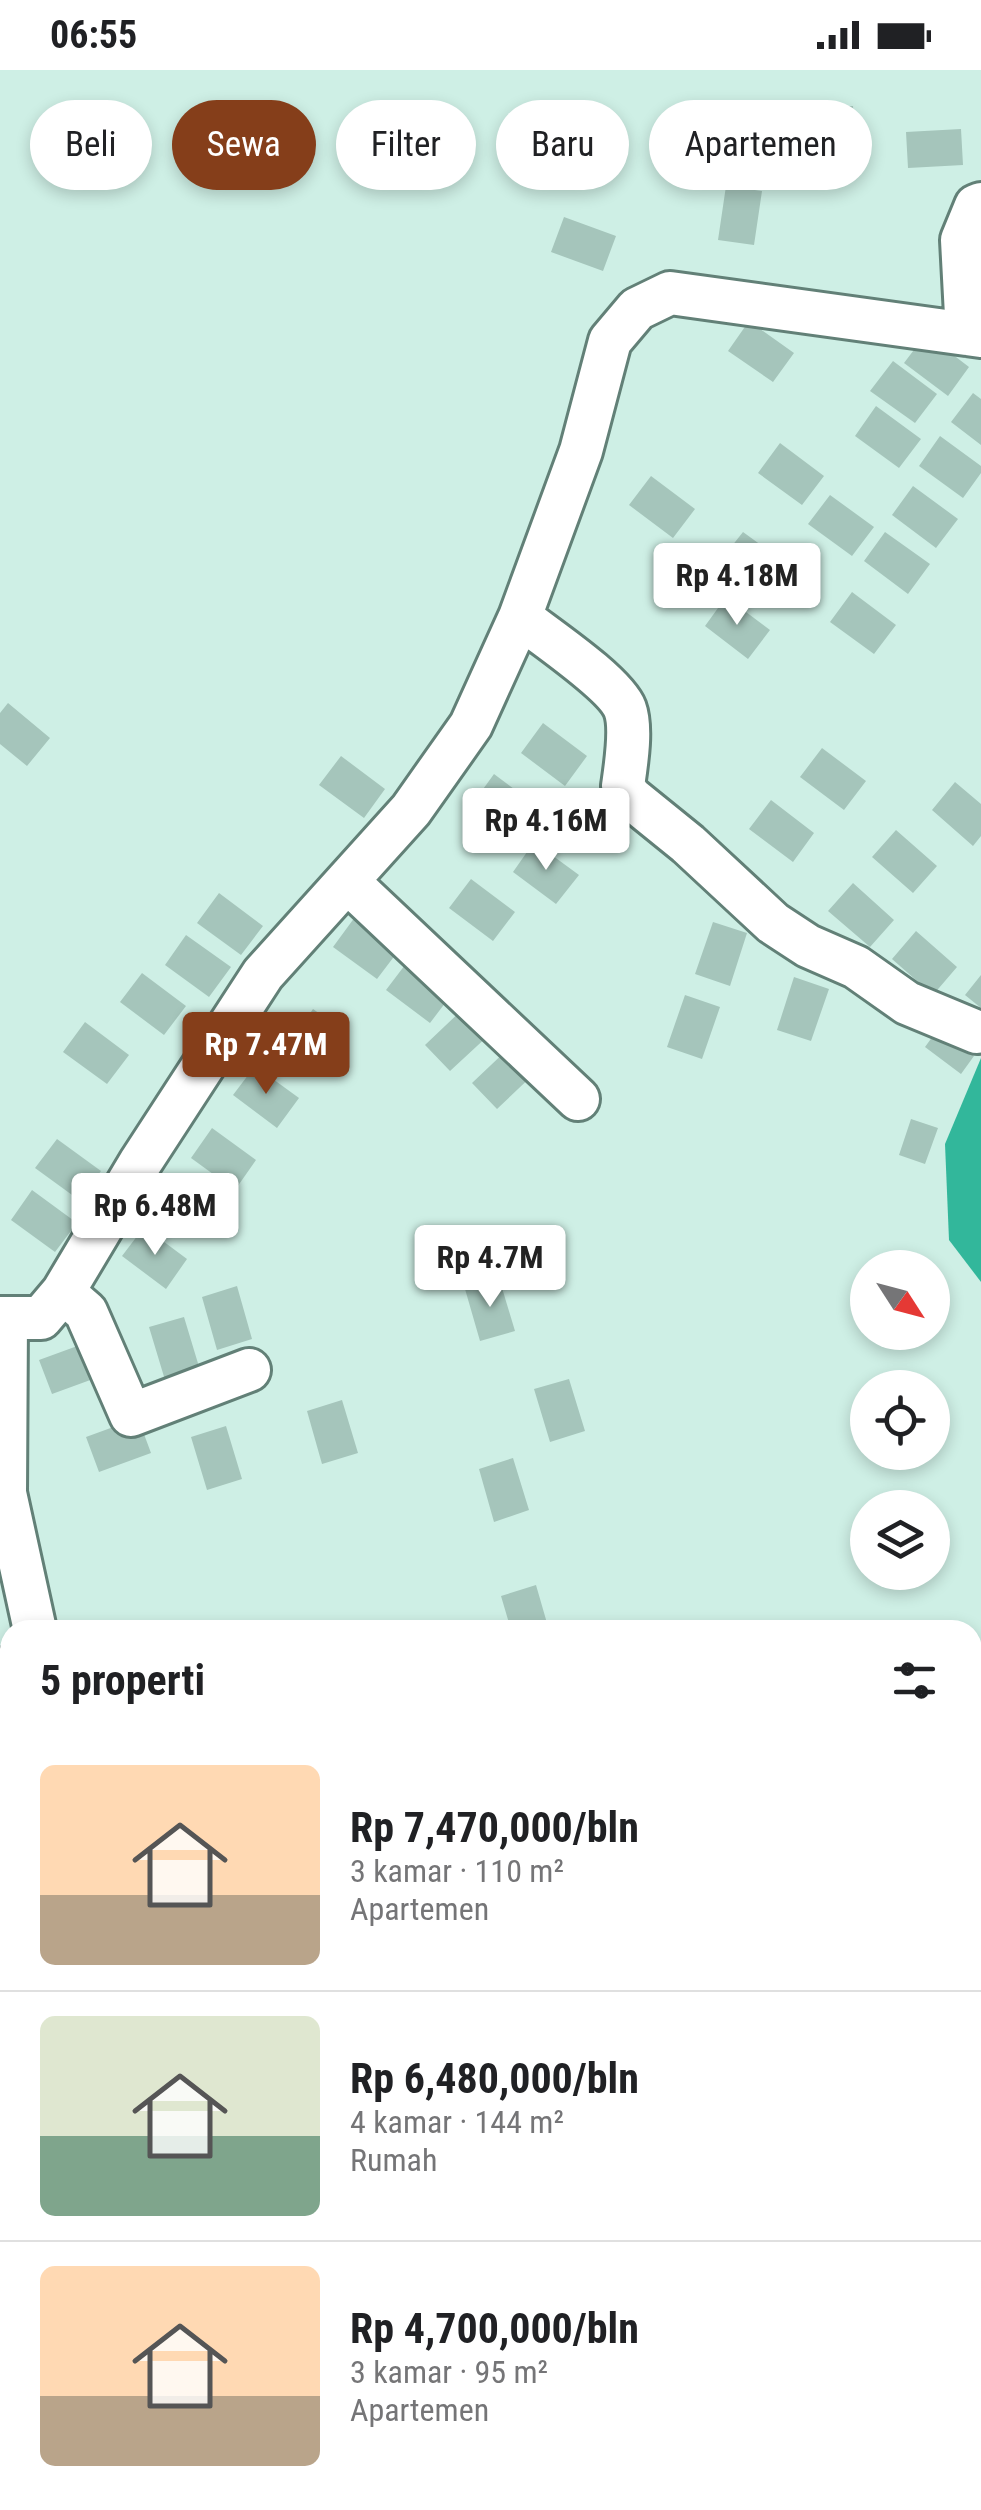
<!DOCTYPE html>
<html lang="id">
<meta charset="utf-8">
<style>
:root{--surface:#fff;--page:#f2f2f2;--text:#202124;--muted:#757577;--line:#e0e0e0;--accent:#853e1a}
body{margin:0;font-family:"Roboto Condensed",sans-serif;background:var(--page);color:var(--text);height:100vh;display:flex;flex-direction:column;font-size:38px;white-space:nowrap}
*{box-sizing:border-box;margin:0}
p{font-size:32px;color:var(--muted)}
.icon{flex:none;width:55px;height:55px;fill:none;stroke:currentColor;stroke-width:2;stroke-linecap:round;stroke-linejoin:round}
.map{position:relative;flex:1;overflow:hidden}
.sheet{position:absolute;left:0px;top:1550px;width:982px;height:890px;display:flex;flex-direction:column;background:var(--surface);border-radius:30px 30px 0 0;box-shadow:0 5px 15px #0003}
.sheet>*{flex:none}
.top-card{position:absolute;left:30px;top:30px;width:922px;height:90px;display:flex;gap:20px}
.needle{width:65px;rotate:126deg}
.fabs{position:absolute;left:850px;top:1180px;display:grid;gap:20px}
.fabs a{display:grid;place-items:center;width:100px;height:100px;border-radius:50%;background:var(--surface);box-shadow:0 5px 15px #0003;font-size:50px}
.price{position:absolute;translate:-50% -85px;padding:0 22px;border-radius:10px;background:#fff;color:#222;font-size:32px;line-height:65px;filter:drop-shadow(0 2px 5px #0008)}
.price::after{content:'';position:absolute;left:50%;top:60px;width:30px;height:22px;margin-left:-15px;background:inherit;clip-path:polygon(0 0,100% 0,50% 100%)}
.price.on{background:var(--accent);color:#fff}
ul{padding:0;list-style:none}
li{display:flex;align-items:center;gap:30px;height:250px;padding:0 40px}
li+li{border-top:2px solid var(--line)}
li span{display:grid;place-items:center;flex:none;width:280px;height:200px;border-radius:15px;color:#555}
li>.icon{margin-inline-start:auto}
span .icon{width:120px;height:120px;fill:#fffc;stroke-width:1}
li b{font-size:42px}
h2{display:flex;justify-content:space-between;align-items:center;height:120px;padding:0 40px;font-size:42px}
.tag{padding:0 35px;border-radius:45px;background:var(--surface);box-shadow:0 5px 15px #0003;font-size:35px;line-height:90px}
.tag.on{background:var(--accent);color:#fff}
.status{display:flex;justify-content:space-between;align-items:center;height:70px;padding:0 50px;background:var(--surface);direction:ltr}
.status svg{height:28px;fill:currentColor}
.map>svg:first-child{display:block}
</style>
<div class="status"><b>06:55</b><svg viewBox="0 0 49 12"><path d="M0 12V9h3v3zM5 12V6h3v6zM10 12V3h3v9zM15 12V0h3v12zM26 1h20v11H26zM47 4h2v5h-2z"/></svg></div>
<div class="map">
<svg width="981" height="2440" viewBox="0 0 981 2440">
<rect width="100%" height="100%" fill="#ceefe5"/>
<path fill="#32b79b" d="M981,988V1212L949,1170L945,1074Z"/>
<path fill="#a5c5bb" d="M853,36L855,72L800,76L799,39Z
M961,59L963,95L908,98L906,62Z
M726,116L762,121L754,175L718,170Z
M564,147L616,166L603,201L551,182Z
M749,251L794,283L773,312L728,281Z
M926,264L969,297L948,326L904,293Z
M893,291L937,324L915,353L870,321Z
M973,323L981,329V375L951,352Z
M876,336L921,369L899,398L855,366Z
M940,366L981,396V403L963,428L919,396Z
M780,373L824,406L802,435L758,403Z
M651,406L695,439L673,468L629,435Z
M913,416L958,449L936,478L892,445Z
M830,425L874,457L852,486L808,454Z
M743,462L787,494L764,524L720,491Z
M885,462L930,494L908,524L864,491Z
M852,522L896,555L874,584L830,552Z
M726,527L770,560L748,589L705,556Z
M8,633L50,668L27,696L0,674V643Z
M543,653L587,686L565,716L521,683Z
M822,678L866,711L844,740L800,707Z
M341,686L385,719L364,748L319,715Z
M494,704L538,737L516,766L473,733Z
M955,712L981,734V766L973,776L932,740Z
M771,730L814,763L793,792L749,759Z
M896,760L937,796L913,823L872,787Z
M534,772L579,805L556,834L513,802Z
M471,809L515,842L493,871L449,838Z
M853,813L894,850L870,877L828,841Z
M219,823L263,856L241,885L197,853Z
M355,847L399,880L377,909L333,877Z
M713,852L747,863L730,916L695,904Z
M916,861L957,897L933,925L892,889Z
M186,865L231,897L209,927L165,895Z
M408,891L452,924L430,953L386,920Z
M142,903L186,936L164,965L120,932Z
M981,905V938L965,925Z
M794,907L829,919L811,971L777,960Z
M685,925L720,937L702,989L667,977Z
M465,937L490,964L450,1001L425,975Z
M313,939L343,960L312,1005L282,985Z
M85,952L129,985L107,1014L63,982Z
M938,959L974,986L961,1004L925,977Z
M512,975L537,1001L497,1039L472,1013Z
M255,996L299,1028L277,1058L233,1025Z
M911,1049L938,1058L925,1094L899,1085Z
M212,1058L256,1090L235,1120L191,1088Z
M57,1069L101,1101L79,1130L35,1098Z
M176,1105L221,1137L199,1167L155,1134Z
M32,1120L77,1153L55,1182L11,1150Z
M144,1157L187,1189L166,1219L122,1186Z
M499,1208L515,1261L480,1271L465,1219Z
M237,1216L252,1269L217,1280L202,1227Z
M184,1247L200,1300L165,1310L149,1257Z
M91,1271L104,1305L52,1324L39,1290Z
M569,1309L585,1361L550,1372L534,1319Z
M342,1330L358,1383L322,1394L307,1341Z
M138,1348L151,1383L99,1402L86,1367Z
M226,1356L242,1409L207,1420L191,1367Z
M513,1388L529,1440L494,1452L479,1399Z
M536,1515L549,1560H511L501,1526Z
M6,1635L10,1636V1691L3,1690Z
M0,1840H10V1895H0Z
M10,2087V2143L0,2145V2089Z
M979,2141L981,2201L972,2205V2144Z
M4,2344H10V2399H0Z
M981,2389V2433L972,2415V2393Z
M200,2430H245V2433L201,2437Z
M364,2430H419L420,2440H365Z
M460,2430H514L515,2440H461Z
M712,2430H749L748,2440H711Z
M779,2430H816L815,2440H778Z
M827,2430H864L863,2440H826Z
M893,2430H948V2440L892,2439Z"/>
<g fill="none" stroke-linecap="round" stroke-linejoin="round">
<defs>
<path id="minor" d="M967,264L962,170L976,136L981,134
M520,547C544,566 615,613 625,639C632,658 626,695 623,716L630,727L688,774L773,853L808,876L856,897L907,933L977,962
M347,811L578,1029
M63,1222L86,1242L131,1345L249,1300
M0,1248H41L63,1222L140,1093L263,904L411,740L471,655L520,547L581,381L610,271L637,239L670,223L981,266
M6,1249L5,1423L35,1560
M0,1600L10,1598
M0,1826L10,1827
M0,1997H10
M0,2221L10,2218
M972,2272L981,2294
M275,2430L278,2440
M535,2430L537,2440"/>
</defs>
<use href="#minor" stroke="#628077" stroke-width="48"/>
<use href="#minor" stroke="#fff" stroke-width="42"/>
</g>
</svg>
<div class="fabs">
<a><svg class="needle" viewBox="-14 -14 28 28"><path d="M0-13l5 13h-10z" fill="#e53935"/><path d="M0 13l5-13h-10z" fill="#757577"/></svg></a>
<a><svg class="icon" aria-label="locate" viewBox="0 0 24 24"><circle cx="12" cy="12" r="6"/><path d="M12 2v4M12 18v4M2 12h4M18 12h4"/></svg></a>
<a><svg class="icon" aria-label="layers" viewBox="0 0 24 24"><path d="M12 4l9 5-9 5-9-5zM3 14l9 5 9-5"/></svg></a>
</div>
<b class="price" style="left:737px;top:558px">Rp 4.18M</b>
<b class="price" style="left:546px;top:803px">Rp 4.16M</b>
<b class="price on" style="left:266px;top:1027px">Rp 7.47M</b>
<b class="price" style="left:155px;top:1188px">Rp 6.48M</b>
<b class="price" style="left:490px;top:1240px">Rp 4.7M</b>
<div class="top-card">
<a class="tag">Beli</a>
<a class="tag on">Sewa</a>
<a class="tag">Filter</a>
<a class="tag">Baru</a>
<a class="tag">Apartemen</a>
</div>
<section class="sheet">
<h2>5 properti<svg class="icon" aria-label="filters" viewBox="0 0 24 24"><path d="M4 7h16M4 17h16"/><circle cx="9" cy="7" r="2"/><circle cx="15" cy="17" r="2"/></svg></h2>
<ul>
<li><span style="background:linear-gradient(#ffd9b3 65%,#b9a48a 0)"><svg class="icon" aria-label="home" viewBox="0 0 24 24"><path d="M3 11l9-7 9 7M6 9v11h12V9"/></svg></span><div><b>Rp 7,470,000/bln</b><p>3 kamar · 110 m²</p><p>Apartemen</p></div></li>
<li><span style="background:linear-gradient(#dfe7d0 60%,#7fa58c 0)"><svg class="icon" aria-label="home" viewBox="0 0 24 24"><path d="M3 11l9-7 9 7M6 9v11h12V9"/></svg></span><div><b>Rp 6,480,000/bln</b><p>4 kamar · 144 m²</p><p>Rumah</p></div></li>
<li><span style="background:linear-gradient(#ffd9b3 65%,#b9a48a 0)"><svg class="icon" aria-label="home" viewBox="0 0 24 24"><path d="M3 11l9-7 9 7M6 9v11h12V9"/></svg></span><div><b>Rp 4,700,000/bln</b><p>3 kamar · 95 m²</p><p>Apartemen</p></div></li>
</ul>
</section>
</div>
